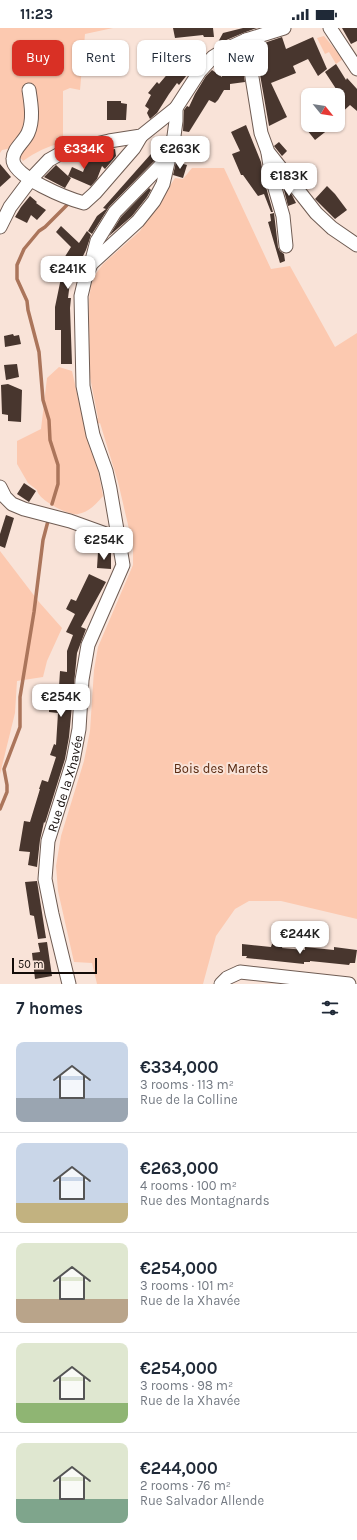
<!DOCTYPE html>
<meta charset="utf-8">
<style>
:root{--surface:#fff;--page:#f2f2f3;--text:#1f2937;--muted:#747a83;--line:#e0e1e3;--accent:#d93025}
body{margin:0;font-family:Karla,sans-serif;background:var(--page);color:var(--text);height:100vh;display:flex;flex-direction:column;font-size:15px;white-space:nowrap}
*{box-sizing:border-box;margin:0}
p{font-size:13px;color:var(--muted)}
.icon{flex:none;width:22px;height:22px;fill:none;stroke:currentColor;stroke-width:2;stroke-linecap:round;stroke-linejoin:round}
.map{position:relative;height:956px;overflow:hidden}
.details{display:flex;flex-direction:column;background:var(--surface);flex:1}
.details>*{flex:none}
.banner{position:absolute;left:12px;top:12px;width:333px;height:36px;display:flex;gap:8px}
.needle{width:26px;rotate:120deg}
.tools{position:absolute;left:301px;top:60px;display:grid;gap:8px}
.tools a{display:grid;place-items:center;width:44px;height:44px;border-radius:8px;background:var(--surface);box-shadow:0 1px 3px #0004;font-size:20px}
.scale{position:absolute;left:12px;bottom:10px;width:85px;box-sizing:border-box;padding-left:4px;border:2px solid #120b08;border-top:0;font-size:11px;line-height:14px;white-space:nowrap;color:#120b08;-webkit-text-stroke:3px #f9e3d8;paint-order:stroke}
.price{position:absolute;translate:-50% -34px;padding:0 9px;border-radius:8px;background:#fff;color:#222;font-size:13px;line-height:26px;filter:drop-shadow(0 1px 2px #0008)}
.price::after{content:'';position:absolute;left:50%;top:24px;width:12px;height:9px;margin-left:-6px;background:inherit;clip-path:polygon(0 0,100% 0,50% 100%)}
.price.selected{background:var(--accent);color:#fff}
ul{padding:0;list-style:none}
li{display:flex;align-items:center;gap:12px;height:100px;padding:0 16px}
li+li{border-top:1px solid var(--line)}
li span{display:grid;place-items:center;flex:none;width:112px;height:80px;border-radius:8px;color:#555}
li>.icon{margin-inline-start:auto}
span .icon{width:48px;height:48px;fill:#fffc;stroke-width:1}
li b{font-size:17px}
h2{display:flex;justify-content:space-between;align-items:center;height:48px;padding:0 16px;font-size:17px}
.chip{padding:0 14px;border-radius:8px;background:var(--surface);box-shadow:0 1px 3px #0004;font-size:14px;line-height:36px}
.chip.selected{background:var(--accent);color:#fff}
.status{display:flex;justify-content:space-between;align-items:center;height:28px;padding:0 20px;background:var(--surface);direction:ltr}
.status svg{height:11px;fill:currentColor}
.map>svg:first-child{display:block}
</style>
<div class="status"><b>11:23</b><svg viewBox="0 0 49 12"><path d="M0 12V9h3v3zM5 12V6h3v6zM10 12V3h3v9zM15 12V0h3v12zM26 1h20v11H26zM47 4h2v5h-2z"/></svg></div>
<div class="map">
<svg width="357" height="956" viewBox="0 0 357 956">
<rect width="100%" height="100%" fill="#f9e3d8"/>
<path fill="#fcc9b0" d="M0,0H113L85,6L80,62L70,60L63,63V115C47,118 36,124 23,133L12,120L2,122L0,125Z
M324,8L343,31L336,36L329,24L325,26L317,10Z
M192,140H224L271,241L290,238L335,319L357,305V891L281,873H249L235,881L216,908L203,956H97L92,935L74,934L58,863L56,838L61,808L84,733L90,703L94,642L98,619L133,537V518L118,454L100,395L86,400L98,442L103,468C95,477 89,484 78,486C69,488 38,472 37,462L28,455L17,436V413L41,401L47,350L59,339L72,343L84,396L98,390L89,344V272L91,257L95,247L103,236L140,203L175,150L183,151Z
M0,523L39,574L62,600L47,633L43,649L17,653L15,685L0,746Z"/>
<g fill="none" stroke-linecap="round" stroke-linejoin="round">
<path stroke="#ab755b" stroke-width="3.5" d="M52,476L58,456V437L50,412L49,392L43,372L39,324L28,282L27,273L17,251V237L24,221L39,203L45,199L70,174
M0,781L7,764V757L4,741L20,699V669L34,584L43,512L48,493"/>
</g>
<path fill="#48362e" d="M173,0H213L214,9H204L203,7L175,10Z
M243,0H257L243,5L217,16L223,5Z
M342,0H357V13L351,16Z
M282,9L286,21L313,9L327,41L318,48L308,31L293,38L296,45L271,55L287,89L269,98L255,18Z
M231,30L232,36L242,35L245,54L230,56V62H224L218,72L215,75L209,72L189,104L183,103L184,82L187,78L189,79L195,66L206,48L212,42L222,49V33Z
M176,36L179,40L186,37L190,43L179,57L177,55L169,66L157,85L150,91L147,85L149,81L145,78L151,67L148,65L157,54L159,56Z
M336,36L346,52L347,50L357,61V83L350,77L338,88V74L342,70L325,44Z
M107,73H121V75L127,76L126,92H107Z
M246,97L261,134L264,152L273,184H271L264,166L258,168L243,147H241L232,126L240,123L231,104Z
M303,97H334L315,112Z
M166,109L162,125L109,179L92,206L88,203L97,188L106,181L103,180Z
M279,114L287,123L282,128L274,118Z
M115,121L116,128L105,141L102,138L97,151L91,158L68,148L71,150L65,160L44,149L56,137L68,148L72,139L83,144L88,130L87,126Z
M176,134L187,137L183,150L173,147Z
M0,136L11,149L0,159Z
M282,154L292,167L296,175L288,178Z
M327,158L335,166L347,182L335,191L315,171Z
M149,160L151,162L147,169L132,188L109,208L121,189Z
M30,168L37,174L36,175L46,182L37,192L31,187L27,195L15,189L21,179Z
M274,185L278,219L280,223L284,226L285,233L280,235L268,194L271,193L270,186Z
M61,198L79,215L87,203L91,207L86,222L70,254L68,270H71L70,280L72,336H61V302H55V279L61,250L54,246L71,219L56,204Z
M13,306L14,308L19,307L21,316L5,319L4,308Z
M17,336L19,349L6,352L4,337Z
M8,356L22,362L21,394L8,393V387L2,386L1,357Z
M24,455L36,463L29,474L17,466Z
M6,487L14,490L5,520L0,518V506Z
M98,524L111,525V541L97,540Z
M89,546L106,554L81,599L86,601L77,625L69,709L65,731L45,795L44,794L40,812L37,839L28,837L30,824L19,823L24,793L30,794L40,761H39L42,752L48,754L56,729L50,727L54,716L56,717L58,685L49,684V674L58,675L60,643L67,644V623L73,607L66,604L75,586L66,581L71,571L76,573Z
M37,853L46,910L38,911L34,888L30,887L25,854Z
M47,914L52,948L35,951L32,925L40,924L38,915Z
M242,916L271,919L272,916L283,917L282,920L305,922V919L334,922V919L357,922L355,935H350L349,937L310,933V934H304V936L246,930L247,928H242Z"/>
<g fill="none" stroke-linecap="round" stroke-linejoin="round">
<defs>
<g id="minor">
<path d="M330,0L357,41"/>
<path d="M246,12L261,105L268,124L316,185L332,200L357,217"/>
<path d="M29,62C31,75 34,92 28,105C24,114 13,121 13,131C12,149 69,171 84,175L95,165L134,120L141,108"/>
<path d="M268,125L272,150L283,188L286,218"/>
<path d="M0,199L10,179L31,151L49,132L65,123L109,113L141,108L176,80L200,43L213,29L224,22L246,12L284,0"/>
<path d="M91,236L97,213L115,184L168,130"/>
<path d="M0,459L5,469L12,476L24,481L70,493L120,511"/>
<path id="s1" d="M69,956L52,886L45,851L48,813L73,733L79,701L82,652L88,617L123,537L110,461L106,443L93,407L83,358L81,268L85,251L91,236L138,193L154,173L163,156L174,108L176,93V80"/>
<path d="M221,956L227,950L240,944L349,956"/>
</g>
</defs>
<use href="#minor" stroke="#6f5c53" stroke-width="15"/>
<use href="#minor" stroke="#fff" stroke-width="13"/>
</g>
<g text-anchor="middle" stroke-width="4" stroke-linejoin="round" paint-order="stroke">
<g font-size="13" fill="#5a2b12" stroke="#f9e3d8">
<text x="221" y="745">Bois des Marets</text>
</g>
<g font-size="13" fill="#120b08" stroke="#f9e3d8">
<text dy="5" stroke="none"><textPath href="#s1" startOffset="206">Rue de la Xhavée</textPath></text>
</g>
</g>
</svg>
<div class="tools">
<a><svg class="needle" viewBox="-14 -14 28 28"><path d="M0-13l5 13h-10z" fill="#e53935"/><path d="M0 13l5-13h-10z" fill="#747a83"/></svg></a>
</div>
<div class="scale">50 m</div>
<b class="price selected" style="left:84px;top:142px">€334K</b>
<b class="price" style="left:180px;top:142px">€263K</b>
<b class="price" style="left:289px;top:169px">€183K</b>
<b class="price" style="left:68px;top:262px">€241K</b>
<b class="price" style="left:104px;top:533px">€254K</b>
<b class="price" style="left:61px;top:690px">€254K</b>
<b class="price" style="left:300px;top:927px">€244K</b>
<div class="banner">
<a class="chip selected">Buy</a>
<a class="chip">Rent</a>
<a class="chip">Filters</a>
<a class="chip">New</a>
</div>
</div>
<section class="details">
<h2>7 homes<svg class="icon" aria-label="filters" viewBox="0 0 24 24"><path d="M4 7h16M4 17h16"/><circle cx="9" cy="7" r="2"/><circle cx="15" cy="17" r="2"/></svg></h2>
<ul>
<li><span style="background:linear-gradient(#c9d6e8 70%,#9aa5b1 0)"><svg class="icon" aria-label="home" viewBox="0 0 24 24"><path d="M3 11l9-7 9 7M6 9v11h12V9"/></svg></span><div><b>€334,000</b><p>3 rooms · 113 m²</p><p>Rue de la Colline</p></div></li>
<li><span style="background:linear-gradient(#c9d6e8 75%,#c2b280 0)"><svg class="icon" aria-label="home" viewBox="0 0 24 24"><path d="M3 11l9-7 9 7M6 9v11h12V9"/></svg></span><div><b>€263,000</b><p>4 rooms · 100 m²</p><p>Rue des Montagnards</p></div></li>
<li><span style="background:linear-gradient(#dfe7d0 70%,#b9a48a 0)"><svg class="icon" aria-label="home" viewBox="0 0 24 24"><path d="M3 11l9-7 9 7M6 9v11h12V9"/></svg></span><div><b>€254,000</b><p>3 rooms · 101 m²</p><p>Rue de la Xhavée</p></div></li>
<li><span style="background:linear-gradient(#dfe7d0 75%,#8fb573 0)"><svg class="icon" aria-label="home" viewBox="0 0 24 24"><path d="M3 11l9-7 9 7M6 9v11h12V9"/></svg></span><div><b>€254,000</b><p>3 rooms · 98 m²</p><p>Rue de la Xhavée</p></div></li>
<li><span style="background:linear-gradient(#dfe7d0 70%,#7fa58c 0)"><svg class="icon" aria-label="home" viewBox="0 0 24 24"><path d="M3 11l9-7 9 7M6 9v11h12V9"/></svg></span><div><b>€244,000</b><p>2 rooms · 76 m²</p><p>Rue Salvador Allende</p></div></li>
</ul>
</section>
